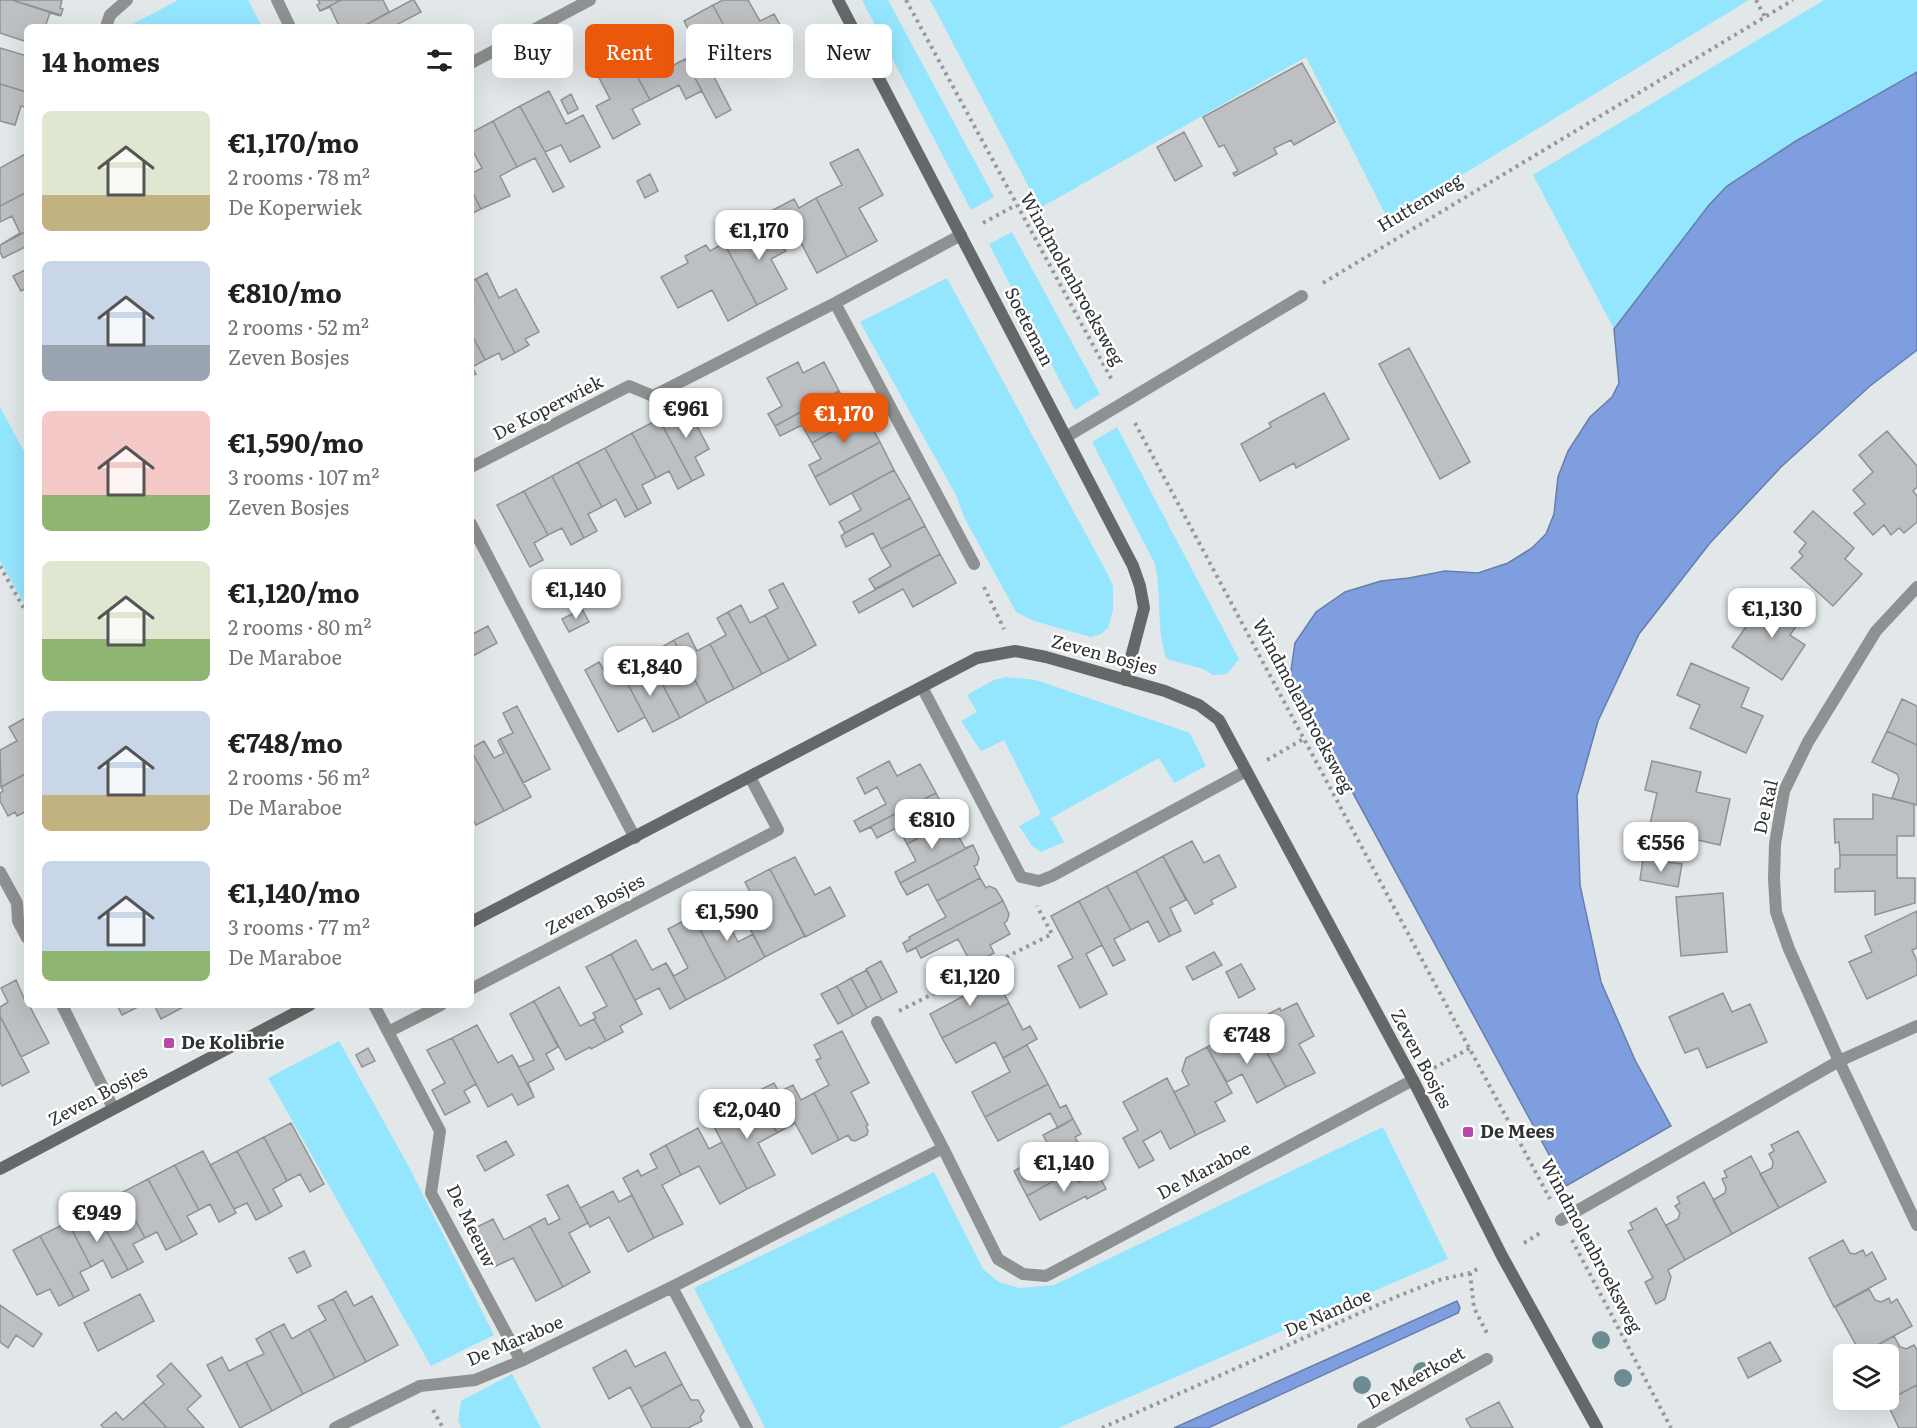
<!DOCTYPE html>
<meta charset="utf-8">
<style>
:root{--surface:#fff;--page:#f2f2f2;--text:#202124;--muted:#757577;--accent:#ea580c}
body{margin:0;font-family:Literata,serif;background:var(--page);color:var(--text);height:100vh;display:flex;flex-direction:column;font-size:22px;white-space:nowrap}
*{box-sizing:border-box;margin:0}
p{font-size:20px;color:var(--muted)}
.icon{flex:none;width:33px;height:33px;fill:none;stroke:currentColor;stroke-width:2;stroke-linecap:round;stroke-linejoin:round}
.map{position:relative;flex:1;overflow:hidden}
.sheet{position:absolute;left:24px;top:24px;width:450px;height:984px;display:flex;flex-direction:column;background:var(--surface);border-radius:9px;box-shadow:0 6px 24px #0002}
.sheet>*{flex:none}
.hud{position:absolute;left:492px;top:24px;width:570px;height:54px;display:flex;gap:12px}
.tools{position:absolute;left:1833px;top:1344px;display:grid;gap:12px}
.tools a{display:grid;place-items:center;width:66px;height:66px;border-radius:9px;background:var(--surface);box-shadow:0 6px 24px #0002;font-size:30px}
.price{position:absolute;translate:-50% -51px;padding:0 14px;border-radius:12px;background:#fff;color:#222;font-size:20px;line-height:39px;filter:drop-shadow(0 2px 3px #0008)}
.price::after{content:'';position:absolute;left:50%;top:36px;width:18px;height:14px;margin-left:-9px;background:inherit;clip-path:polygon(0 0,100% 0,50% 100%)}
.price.active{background:var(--accent);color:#fff}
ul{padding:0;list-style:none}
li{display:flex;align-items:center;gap:18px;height:150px;padding:0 18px}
li span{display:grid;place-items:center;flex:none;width:168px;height:120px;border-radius:9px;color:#555}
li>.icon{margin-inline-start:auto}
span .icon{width:72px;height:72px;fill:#fffc;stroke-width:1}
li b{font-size:26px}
h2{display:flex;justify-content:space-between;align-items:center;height:72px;padding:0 18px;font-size:26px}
.tag{padding:0 21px;border-radius:9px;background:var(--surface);box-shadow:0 6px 24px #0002;font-size:21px;line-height:54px}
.tag.active{background:var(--accent);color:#fff}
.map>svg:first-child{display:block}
</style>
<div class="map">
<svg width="1917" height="1428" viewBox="0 0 1917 1428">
<rect width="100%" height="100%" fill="#e2e7e9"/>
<path fill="#94e6fe" d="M178,0H248L262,27H132L133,24Z
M862,0H888L994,197L971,210Z
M930,0H1749L1388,220L1306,57L1040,208Z
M1824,0H1917V72L1796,141L1727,186L1709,205L1614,329L1533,175Z
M1012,232L1100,394L1075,410L989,244Z
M947,278L1106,571L1113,586V610L1108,628L1101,634L1091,637L1034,621L1016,612L964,517L957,497L860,322Z
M0,407L27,457V608L0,561Z
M1117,427L1239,659L1227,674L1213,675L1203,669L1167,659C1156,634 1162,594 1155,564L1092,442Z
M1006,677L1036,680L1190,733L1206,766L1174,783L1159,758L1051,818L1064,842L1041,852L1032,846L1019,826L1041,814L1004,740L981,751L961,721L977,712L967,695L994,680Z
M339,1041L409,1167L494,1335L431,1366L268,1078Z
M1383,1127L1448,1259L1058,1428H765L694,1288L934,1172L983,1269L999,1282L1019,1288L1054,1285Z
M512,1374L541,1428H462L458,1421L461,1401Z"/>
<path fill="#7e9ee0" stroke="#677eac" stroke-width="1.5" d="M1917,72V350L1870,386L1781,467L1710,543L1639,634L1598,721L1577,796L1580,885L1601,982L1635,1060L1671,1126L1566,1186L1290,677L1295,643L1316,612L1345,592L1381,581L1409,578L1445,571L1478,573L1508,563L1532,548L1546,534L1554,514L1558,477L1568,451L1590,417L1612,397L1619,383L1614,329L1709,205L1727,186L1796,141Z
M1457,1301L1460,1308L1458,1313L1208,1428H1174Z"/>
<path fill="#bdc0c3" stroke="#8e9294" stroke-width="1.5" d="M0,0H12L61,16L50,13L45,27H27V42L0,33Z
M12,0H62L60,8L63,9L61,15Z
M318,0H341L320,11L317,5L320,3Z
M341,0H383L389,12L362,27H332L338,24L330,7L320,11Z
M412,0H414L421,12L396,25L397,27H362Z
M723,0H748L760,21L774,14L791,45L762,59L755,45L739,54L713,5Z
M713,5L739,54L710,69L731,110L716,118L685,59L700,52L684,21Z
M654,37L670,67L685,59L702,91L686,99L679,85L650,100L624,52Z
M0,48L27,56L26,92L0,84Z
M624,52L650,100L632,109L640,124L613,139L596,106L610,99L594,68Z
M1302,63L1335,122L1294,145L1291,140L1274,148L1277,154L1235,176L1233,173L1238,171L1224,145L1219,147L1203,117Z
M0,84L27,92V108L21,106L15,125L0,121Z
M549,91L566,124L583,115L600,147L570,162L561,145L545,152L520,106Z
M571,94L578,109L568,114L561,100Z
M520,106L564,187L553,192L535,158L517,167L493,121Z
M493,121L517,167L500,176L510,196L481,209L471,189V174L482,168L471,148V133Z
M1184,132L1202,166L1175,181L1157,147Z
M858,149L883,195L859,208L877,241L847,257L816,198L842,185L830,163Z
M27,153V192L0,206V168Z
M650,174L658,191L645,198L637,181Z
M471,189L481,209L471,214Z
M27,192V231L0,245L20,233L12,216L0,222V206Z
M816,198L847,257L817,273L800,241L784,249L767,213L794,199L799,208Z
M770,220L786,251L771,259L787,289L757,305L724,243Z
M27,231V246L3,258L0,252V245Z
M724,243L757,305L728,321L712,290L678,308L661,277L688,263L685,256L706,245L710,251Z
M27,269V288L21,291L13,276Z
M487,273L499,298L516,289L539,332L525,339L529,345L515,353L476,279Z
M476,279L515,353L502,360L499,353L485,360L471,333V302L474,301L471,295V281Z
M471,333L485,360L472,367L476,374L471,376Z
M1409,348L1470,462L1440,479L1379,364Z
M798,362L803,373L824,362L839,391L775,426L768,414L782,406L767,378Z
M839,391L855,419L812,443L802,425L780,436L775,426Z
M1324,393L1349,439L1296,468L1294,463L1260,481L1241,444L1271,427L1269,423Z
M686,405L709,449L695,457L704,475L692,481L659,419Z
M864,413L880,442L815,477L809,465L821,459L812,443Z
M659,419L692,481L678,489L669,471L656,478L632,433Z
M1887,431L1917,466V487L1913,491L1917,496V522L1904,533L1899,528L1891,535L1884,525L1873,535L1854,513L1865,504L1853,490L1873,472L1859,455Z
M632,433L656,478L642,485L651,503L638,510L605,448Z
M880,442L894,470L830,505L815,477Z
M605,448L638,510L625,517L616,499L602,507L578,462Z
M578,462L602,507L588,514L597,531L584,538L552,476Z
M894,470L910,498L845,533L839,522L861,510L852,493Z
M552,476L584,538L571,545L562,528L548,535L524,491Z
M524,491L548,535L534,543L543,560L530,567L497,505Z
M910,498L925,526L881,549L873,533L846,547L841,536L845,533Z
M1813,511L1854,548L1845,559L1862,574L1833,606L1791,568L1803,556L1799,552L1806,543L1794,532Z
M925,526L940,554L875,589L869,579L891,566L881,549Z
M940,554L956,583L913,607L903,589L859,613L853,602Z
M783,583L816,645L789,660L765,615L778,608L769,590Z
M1774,597L1803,616L1790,635L1805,645L1782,680L1732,647L1756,612L1762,616Z
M741,605L750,623L765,615L789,660L762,674L728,612Z
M582,609L589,622L569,632L562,619Z
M728,612L762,674L734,689L710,644L726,635L717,618Z
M488,626L497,643L471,657V635Z
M688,633L697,651L710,644L734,689L707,703L674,640Z
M674,640L707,703L680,718L656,672L671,665L662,647Z
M637,660L646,678L656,672L680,718L653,732L620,669Z
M599,662L609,679L622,673L653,732L645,717L618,732L585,670Z
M1691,663L1749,688L1741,707L1763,716L1746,753L1690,728L1700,705L1677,695Z
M1902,699L1917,706V745L1887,731Z
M517,706L550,769L523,783L500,739L513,733L503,713Z
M27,717V773L1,787L0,750L17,741L9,727Z
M1887,731L1917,745V805L1892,798L1899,779L1897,774L1872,762Z
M500,739L531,797L504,811L471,750V748L484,741L494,758L504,753L498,741Z
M471,750L504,811L476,825L471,815Z
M889,761L897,776L920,764L936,793L860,832L854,821L886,804L877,787L865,794L857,778Z
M1652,761L1701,772L1696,792L1730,799L1720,845L1649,829L1657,793L1645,790Z
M27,773V811L17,816L15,812L8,816L0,801V793L3,791L1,787Z
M936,793L950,821L907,844L898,827L877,838L871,827L860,832Z
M1873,794L1914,804V836H1897V855H1840L1839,842L1835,843L1834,819H1873Z
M950,821L965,848L973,845L900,883L895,872L916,861L907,844Z
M1192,841L1204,863L1219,855L1236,887L1211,900L1213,904L1195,914L1163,856Z
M973,845L979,858L977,865L974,866L980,878L937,901L928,884L907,895L900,883Z
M1840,855H1897V878H1915V903L1875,915V891L1835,892V869L1840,868Z
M1163,856L1186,900L1170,908L1181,931L1170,936L1136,871Z
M795,857L815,895L830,887L845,916L805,937L770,869Z
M1643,859L1682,864L1678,887L1640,880Z
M770,869L805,936L765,957L750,929L765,921L745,882Z
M1136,871L1170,936L1159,942L1148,921L1131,930L1107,886Z
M980,878L986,888L989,886L996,889L1003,901L907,952L903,943L910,939L909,937L946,917L937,901Z
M1107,886L1131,930L1114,939L1125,960L1113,966L1079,901Z
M1723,893L1727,952L1681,956L1676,897Z
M1003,901L1009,914L1007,921L1004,923L1010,934L990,945L994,953L972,965L958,939L921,958L916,948L907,952Z
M1079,901L1102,945L1086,954L1107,994L1080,1008L1058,966L1073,958L1051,916Z
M718,903L738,942L753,934L765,957L726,979L693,916Z
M1917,911V948L1912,950L1917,961V975L1867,999L1849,962L1872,952L1865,936Z
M693,916L726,979L686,1000L666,963L674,976L688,968L668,929Z
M636,940L652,970L666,963L686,1000L670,1009L659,988L635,1000L642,1014L611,954Z
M1214,952L1222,965L1193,980L1186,967Z
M611,954L642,1014L620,1026L623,1032L606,1041L594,1019L596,1018L593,1013L607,1006L586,967Z
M881,961L897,992L882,1000L866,969Z
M1241,964L1255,989L1239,998L1226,972Z
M867,970L882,1000L867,1008L851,978Z
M993,974L1009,1003L942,1038L930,1014L975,990L973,984Z
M851,978L867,1008L853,1016L837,986Z
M16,980L27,1005H29L49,1043L21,1057L0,1016V1007L8,1002L1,988Z
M837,986L853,1016L838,1024L821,994Z
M559,987L580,1026L594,1019L606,1041L591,1049L590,1047L566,1060L534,1001Z
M1723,993L1732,1012L1750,1004L1767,1042L1707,1068L1698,1048L1685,1053L1669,1017Z
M534,1001L558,1047L546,1054L554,1069L528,1083L534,1097L512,1055L519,1067L534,1060L510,1014Z
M1009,1003L1023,1030L1030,1026L1037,1039L1003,1058L995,1042L956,1063L942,1038Z
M1297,1003L1314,1036L1299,1044L1315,1073L1286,1087L1251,1023L1280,1008L1281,1011Z
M117,1005H142L122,1015Z
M154,1005H187L161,1019Z
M0,1016L29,1072L2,1086L0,1082Z
M1250,1023L1286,1087L1257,1103L1242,1074L1227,1082L1207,1047L1239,1030L1248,1048L1260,1041Z
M477,1025L498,1063L512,1055L534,1097L518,1105L512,1094L488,1107L452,1038Z
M842,1031L869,1083L851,1092L868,1125L866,1126L868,1131L867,1135L855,1141L851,1140L848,1135L839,1140L814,1093L829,1085L816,1060L821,1058L814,1045Z
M452,1038L476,1084L464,1091L470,1102L445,1115L432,1090L445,1083L427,1050Z
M1027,1045L1048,1084L985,1117L972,1092L1010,1072L1003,1058Z
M1207,1047L1232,1093L1215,1102L1225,1121L1196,1135L1174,1092L1189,1085L1182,1071L1186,1058Z
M368,1048L375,1061L362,1067L356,1055Z
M1167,1078L1196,1135L1170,1149L1161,1131L1143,1141L1154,1160L1139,1168L1123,1138L1138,1130L1123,1102Z
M774,1083L779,1092L793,1085L801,1100L814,1093L839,1140L812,1154L795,1123L777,1133L756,1092Z
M1048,1084L1060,1108L1066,1105L1073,1119L1058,1128L1050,1113L998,1141L985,1117Z
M758,1097L777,1133L758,1143L775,1175L747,1189L711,1121Z
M1073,1119L1081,1134L1075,1137L1088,1162L1027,1196L1014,1171L1051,1150L1043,1135Z
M291,1123L324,1184L310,1192L300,1174L287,1181L264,1137Z
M698,1128L709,1149L722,1142L747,1189L720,1204L699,1166L681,1175L666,1145Z
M1798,1131L1826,1182L1779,1208L1760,1174L1772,1168L1773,1162L1769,1154L1774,1151L1771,1145Z
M264,1137L287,1181L273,1189L282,1206L270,1213L237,1151Z
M506,1141L514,1155L485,1171L477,1156Z
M666,1145L681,1175L662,1185L683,1224L654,1238L623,1178L638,1170L641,1176L657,1168L650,1154Z
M203,1151L236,1213L219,1222L210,1204L199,1210L175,1165Z
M237,1151L270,1213L256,1220L247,1203L234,1209L210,1165Z
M1751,1156L1779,1208L1732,1234L1713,1200L1725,1193L1726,1188L1722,1179L1727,1177L1724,1171Z
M175,1165L199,1210L187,1216L197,1234L182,1242L148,1179Z
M1073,1170L1079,1182L1097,1172L1106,1189L1087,1199L1086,1196L1040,1220L1027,1196Z
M148,1179L182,1242L166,1250L157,1232L145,1238L121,1193Z
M1704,1182L1732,1234L1685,1260L1666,1225L1678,1219L1680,1213L1675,1206L1680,1203L1677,1197Z
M568,1185L588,1223L569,1233L590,1272L563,1287L530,1226L545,1218L548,1225L560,1219L547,1195Z
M613,1191L619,1202L632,1195L654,1238L628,1252L609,1217L590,1227L580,1208Z
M121,1193L145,1238L133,1244L143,1262L128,1270L94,1208Z
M94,1208L128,1270L112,1278L103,1260L91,1267L68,1222Z
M1656,1208L1685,1260L1668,1270L1671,1277L1665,1299L1656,1304L1645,1282L1653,1278L1628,1231L1633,1229L1630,1223Z
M493,1219L504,1240L530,1226L563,1287L536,1301L513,1258L494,1267L473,1229Z
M68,1222L91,1267L80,1272L89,1290L74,1298L40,1236Z
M40,1236L74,1298L59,1306L50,1289L37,1295L13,1250Z
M1843,1240L1850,1253L1855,1254L1863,1250L1866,1256L1872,1252L1886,1279L1834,1307L1809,1258Z
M304,1251L311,1266L297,1273L289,1258Z
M1869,1289L1875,1300L1881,1302L1889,1298L1891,1303L1897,1299L1912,1326L1861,1354L1835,1307Z
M346,1291L354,1306L372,1296L398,1345L366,1362L333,1299Z
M140,1294L154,1321L98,1351L84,1323Z
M333,1299L366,1362L335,1378L309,1329L326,1320L318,1306Z
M0,1305L42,1334L33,1347L16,1335L8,1348L0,1342Z
M284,1324L292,1339L309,1329L335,1378L303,1394L270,1331Z
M270,1331L303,1394L272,1411L246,1362L264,1354L256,1339Z
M1894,1336L1900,1347L1906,1349L1914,1345L1917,1350V1385L1885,1402L1884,1400H1888V1354H1861Z
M1770,1342L1781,1361L1748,1378L1738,1358Z
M626,1350L635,1367L665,1352L682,1384L641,1407L630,1387L609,1399L593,1368Z
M222,1357L229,1371L246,1362L272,1411L240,1428L207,1365Z
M171,1363L201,1396L187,1409L204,1428H167L143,1402L164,1384L157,1376Z
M1844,1364V1382L1835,1369Z
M682,1384L691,1400H698L704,1411L700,1417L702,1421L688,1428H652L641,1407Z
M1917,1385V1428H1899L1886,1401Z
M143,1402L167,1428H104L101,1425L116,1412L123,1420Z
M1499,1402L1513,1428H1471L1466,1419Z"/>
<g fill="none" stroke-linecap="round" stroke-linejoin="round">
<path stroke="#95999b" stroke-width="4" stroke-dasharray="3 4.5" stroke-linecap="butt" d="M906,0L1113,382
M1756,0L1765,17
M983,223L1016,205
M1323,283L1793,0
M1135,423L1550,1199
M0,566L27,614
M984,587L1004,629
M1267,760L1305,738
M899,1011L1052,934L1037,906
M1434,1068L1470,1048
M1572,1240L1671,1428
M1524,1243L1540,1233
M1470,1273L1474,1308L1488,1335
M433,1410L443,1428
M1102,1428L1398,1296L1439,1280L1470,1273L1481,1267"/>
<path stroke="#8e9191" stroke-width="12" d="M277,0L290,27
M106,27L110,15L127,0
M471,63L590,0
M835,303L974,564
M1066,437L1302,296
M471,467L629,386L653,396L835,303L961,235
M471,524L635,838
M1917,587L1876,631L1808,742L1784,791L1775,844L1774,879L1776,912L1789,949L1839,1061L1917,1225
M922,687L1021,877L1039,881L1052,876L1246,771
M0,872L17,903L18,921L27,938
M471,989L778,830L750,777
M62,1005L113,1108
M374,1005L440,1131L431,1193L521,1361
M877,1022L943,1148
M388,1032L441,1005
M1561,1220L1839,1061L1917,1026
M672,1287L747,1428
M335,1428L420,1386L475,1380L521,1361L672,1287L943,1148L998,1259L1023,1274L1046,1276L1413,1080
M1363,1428L1487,1359"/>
<path stroke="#656868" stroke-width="12" d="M838,0L1133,566L1140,586L1144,608L1125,680
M471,922L977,658L1015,651L1046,657L1165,691L1199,705L1219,720L1413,1080L1502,1256L1597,1428
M0,1169L310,1005"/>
</g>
<g fill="#6d8b92">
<circle cx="1601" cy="1340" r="9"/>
<circle cx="1422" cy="1371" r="9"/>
<circle cx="1623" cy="1378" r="9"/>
<circle cx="1362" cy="1385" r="9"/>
</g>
<g fill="#b649a9" stroke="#fff" stroke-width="2">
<rect x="163" y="1037" width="12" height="12" rx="3"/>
<rect x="1462" y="1126" width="12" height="12" rx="3"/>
</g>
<g text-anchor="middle" stroke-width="5" stroke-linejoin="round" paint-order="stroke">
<g font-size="18" fill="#303233" stroke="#fff">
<text transform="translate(1420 203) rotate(-31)" y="6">Huttenweg</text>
<text transform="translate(1072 279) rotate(61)" y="6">Windmolenbroeksweg</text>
<text transform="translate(1029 327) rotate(63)" y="6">Soeteman</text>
<text transform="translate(548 408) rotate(-27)" y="6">De Koperwiek</text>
<text transform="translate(1104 655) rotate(15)" y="6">Zeven Bosjes</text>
<text transform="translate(1303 706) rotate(62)" y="6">Windmolenbroeksweg</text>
<text transform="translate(1766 807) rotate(-77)" y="6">De Ral</text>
<text transform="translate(595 905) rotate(-28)" y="6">Zeven Bosjes</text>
<text transform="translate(1421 1059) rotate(62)" y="6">Zeven Bosjes</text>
<text transform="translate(98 1096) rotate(-28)" y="6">Zeven Bosjes</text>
<text transform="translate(1204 1171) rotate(-28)" y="6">De Maraboe</text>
<text transform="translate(471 1226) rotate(64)" y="6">De Meeuw</text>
<text transform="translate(1591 1246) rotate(62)" y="6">Windmolenbroeksweg</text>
<text transform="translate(1328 1313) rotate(-24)" y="6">De Nandoe</text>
<text transform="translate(515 1341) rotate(-23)" y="6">De Maraboe</text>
<text transform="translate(1416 1378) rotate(-29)" y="6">De Meerkoet</text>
</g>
<g font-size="18" font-weight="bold" fill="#303233" stroke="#fff" text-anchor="start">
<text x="181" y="1049">De Kolibrie</text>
<text x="1480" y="1138">De Mees</text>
</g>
</g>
</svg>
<div class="tools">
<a><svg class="icon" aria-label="layers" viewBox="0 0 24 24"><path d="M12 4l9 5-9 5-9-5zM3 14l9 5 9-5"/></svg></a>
</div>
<b class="price" style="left:759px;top:261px">€1,170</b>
<b class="price" style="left:686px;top:439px">€961</b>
<b class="price active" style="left:844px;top:444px">€1,170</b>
<b class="price" style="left:576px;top:620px">€1,140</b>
<b class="price" style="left:1772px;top:639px">€1,130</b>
<b class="price" style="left:650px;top:697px">€1,840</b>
<b class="price" style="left:932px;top:850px">€810</b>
<b class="price" style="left:1661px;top:873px">€556</b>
<b class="price" style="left:727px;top:942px">€1,590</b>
<b class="price" style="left:970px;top:1007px">€1,120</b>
<b class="price" style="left:1247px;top:1065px">€748</b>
<b class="price" style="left:747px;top:1140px">€2,040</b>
<b class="price" style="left:1064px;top:1193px">€1,140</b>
<b class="price" style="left:97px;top:1243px">€949</b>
<div class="hud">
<a class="tag">Buy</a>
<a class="tag active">Rent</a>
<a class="tag">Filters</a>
<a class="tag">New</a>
</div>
<section class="sheet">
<h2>14 homes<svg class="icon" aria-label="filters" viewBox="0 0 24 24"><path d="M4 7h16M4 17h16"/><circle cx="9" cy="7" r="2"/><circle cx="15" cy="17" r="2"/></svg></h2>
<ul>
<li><span style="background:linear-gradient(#dfe7d0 70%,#c2b280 0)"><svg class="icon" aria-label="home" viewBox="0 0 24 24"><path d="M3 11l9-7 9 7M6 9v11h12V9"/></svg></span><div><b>€1,170/mo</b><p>2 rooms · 78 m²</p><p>De Koperwiek</p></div></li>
<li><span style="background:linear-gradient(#c9d6e8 70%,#9aa5b1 0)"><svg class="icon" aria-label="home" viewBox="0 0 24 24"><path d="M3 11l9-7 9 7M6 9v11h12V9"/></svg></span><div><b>€810/mo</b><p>2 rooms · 52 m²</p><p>Zeven Bosjes</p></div></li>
<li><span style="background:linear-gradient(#f6c9c9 70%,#8fb573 0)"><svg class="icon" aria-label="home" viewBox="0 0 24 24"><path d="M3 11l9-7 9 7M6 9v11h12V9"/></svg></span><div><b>€1,590/mo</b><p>3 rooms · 107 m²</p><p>Zeven Bosjes</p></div></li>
<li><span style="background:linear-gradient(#dfe7d0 65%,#8fb573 0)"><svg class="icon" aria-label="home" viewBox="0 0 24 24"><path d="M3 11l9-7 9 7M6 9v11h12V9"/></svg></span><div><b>€1,120/mo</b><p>2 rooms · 80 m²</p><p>De Maraboe</p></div></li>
<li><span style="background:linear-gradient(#c9d6e8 70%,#c2b280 0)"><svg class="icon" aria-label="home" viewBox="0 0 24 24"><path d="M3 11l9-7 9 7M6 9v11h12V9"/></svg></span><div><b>€748/mo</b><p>2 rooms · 56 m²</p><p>De Maraboe</p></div></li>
<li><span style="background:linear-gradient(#c9d6e8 75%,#8fb573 0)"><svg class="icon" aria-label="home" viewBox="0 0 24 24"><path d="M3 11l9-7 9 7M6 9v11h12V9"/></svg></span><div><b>€1,140/mo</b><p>3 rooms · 77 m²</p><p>De Maraboe</p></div></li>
</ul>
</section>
</div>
